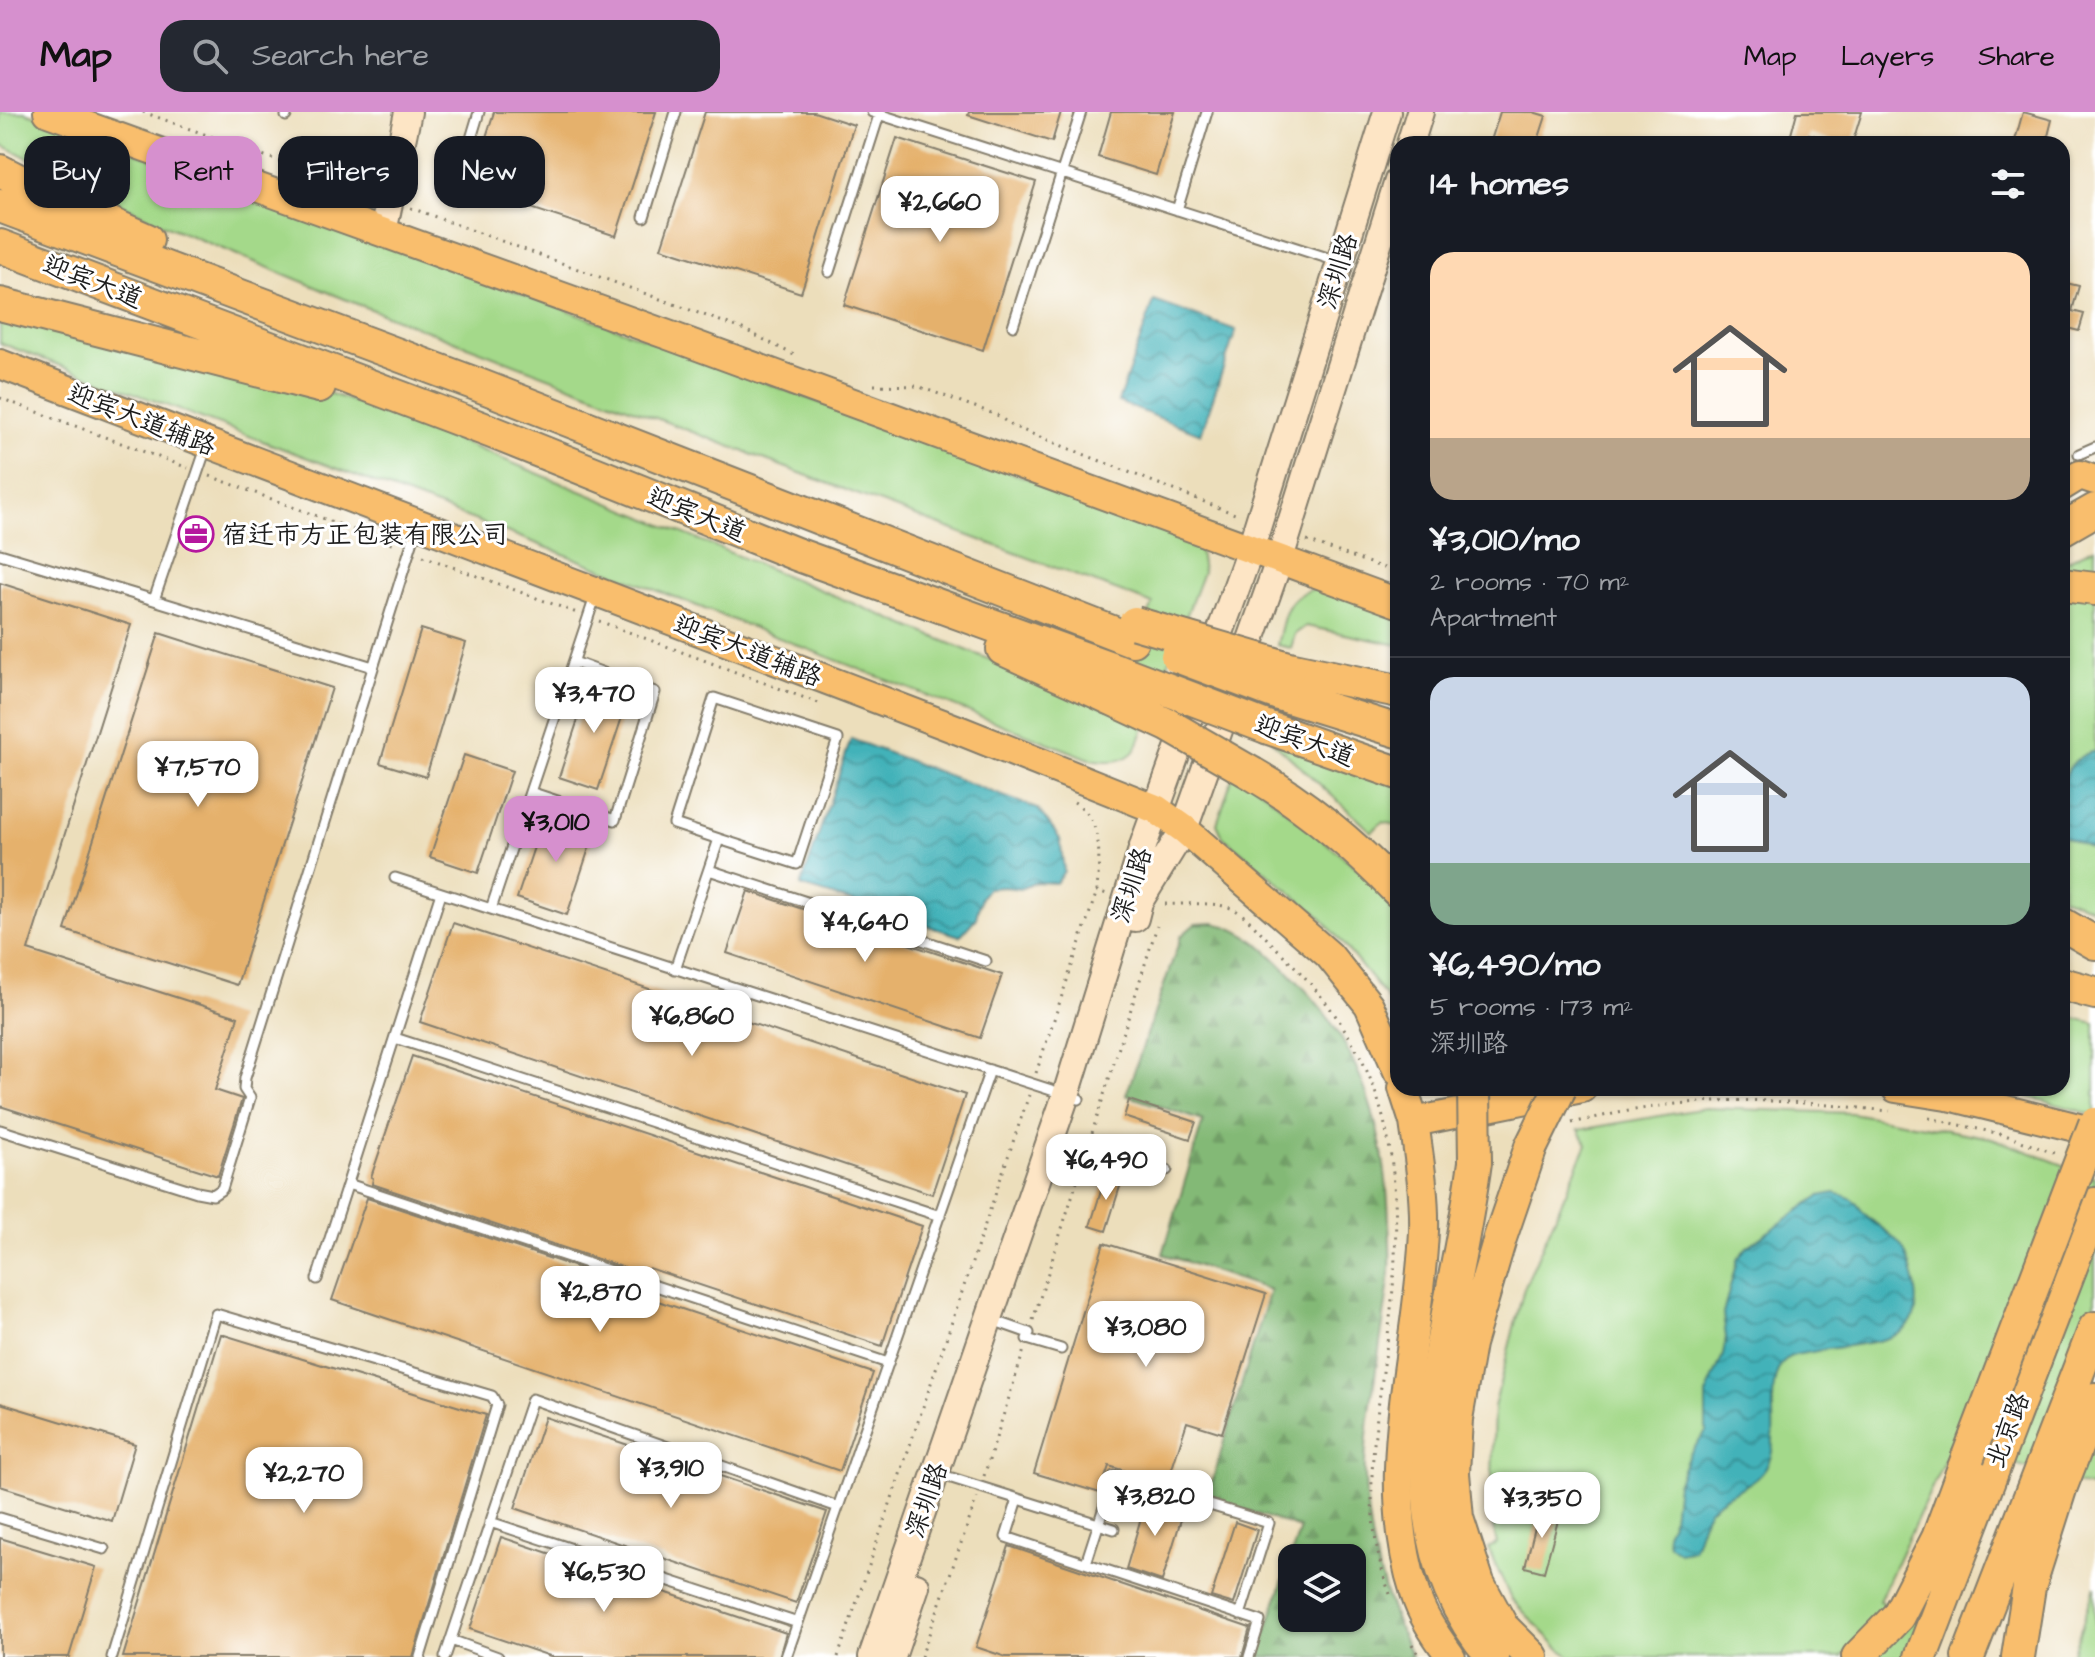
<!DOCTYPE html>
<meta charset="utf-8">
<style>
:root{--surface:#171b24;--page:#242831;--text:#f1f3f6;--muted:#9ea1a6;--line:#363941;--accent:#d690ce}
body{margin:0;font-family:"Architects Daughter","LXGW WenKai TC",sans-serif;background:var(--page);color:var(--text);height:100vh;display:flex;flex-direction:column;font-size:30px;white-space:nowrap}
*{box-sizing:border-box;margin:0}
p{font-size:26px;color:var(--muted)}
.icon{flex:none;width:44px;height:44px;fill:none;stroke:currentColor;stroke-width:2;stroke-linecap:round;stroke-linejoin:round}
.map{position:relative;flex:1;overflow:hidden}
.drawer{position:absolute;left:1390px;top:24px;width:680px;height:960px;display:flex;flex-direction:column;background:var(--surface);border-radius:24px;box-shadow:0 2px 6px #0004}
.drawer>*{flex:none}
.guide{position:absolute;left:24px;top:24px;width:760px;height:72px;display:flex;gap:16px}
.controls{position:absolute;left:1278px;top:1432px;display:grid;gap:16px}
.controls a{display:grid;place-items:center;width:88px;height:88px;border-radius:16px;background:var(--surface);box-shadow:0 2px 6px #0004;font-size:40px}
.price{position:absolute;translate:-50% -68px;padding:0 18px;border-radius:16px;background:#fff;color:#222;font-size:26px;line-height:52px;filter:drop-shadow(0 2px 4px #0008)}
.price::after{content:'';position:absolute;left:50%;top:48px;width:24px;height:18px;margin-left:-12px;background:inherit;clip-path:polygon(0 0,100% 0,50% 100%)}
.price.current{background:var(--accent);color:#111}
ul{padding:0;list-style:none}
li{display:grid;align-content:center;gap:16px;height:424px;padding:0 40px}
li+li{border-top:2px solid var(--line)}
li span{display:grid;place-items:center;height:248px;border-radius:24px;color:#555}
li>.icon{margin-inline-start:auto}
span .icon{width:144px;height:144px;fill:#fffc;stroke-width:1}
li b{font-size:34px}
h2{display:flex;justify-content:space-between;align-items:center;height:96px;padding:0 40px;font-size:34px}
.chip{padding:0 28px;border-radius:24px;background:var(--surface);box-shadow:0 2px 6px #0004;font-size:28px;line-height:72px}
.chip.current{background:var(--accent);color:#111}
header{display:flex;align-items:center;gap:48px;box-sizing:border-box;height:112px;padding:0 40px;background:var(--accent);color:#111}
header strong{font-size:38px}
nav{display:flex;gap:44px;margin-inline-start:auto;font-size:28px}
.search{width:560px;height:72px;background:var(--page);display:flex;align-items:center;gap:20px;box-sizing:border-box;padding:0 28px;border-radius:24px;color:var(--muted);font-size:30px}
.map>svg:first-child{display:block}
</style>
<header>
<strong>Map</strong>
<div class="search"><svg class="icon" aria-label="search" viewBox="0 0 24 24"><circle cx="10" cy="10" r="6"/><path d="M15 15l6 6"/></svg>Search here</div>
<nav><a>Map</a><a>Layers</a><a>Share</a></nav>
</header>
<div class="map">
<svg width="2095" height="1545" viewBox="0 0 2095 1545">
<defs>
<pattern id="forest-firs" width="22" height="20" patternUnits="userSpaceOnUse" patternTransform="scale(2)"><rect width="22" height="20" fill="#83b976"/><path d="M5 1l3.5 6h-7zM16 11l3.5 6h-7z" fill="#719e66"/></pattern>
<pattern id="water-waves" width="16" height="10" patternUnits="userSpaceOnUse" patternTransform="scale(2)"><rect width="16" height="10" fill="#42b2b9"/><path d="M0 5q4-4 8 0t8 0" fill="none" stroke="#369096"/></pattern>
</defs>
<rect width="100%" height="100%" fill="#fff"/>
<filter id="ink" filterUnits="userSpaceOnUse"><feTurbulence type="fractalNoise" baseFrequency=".0125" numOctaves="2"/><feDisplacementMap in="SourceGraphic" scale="16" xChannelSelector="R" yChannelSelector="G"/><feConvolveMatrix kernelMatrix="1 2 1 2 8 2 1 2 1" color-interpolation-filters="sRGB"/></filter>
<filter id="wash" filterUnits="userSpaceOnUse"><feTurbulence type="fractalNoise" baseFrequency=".006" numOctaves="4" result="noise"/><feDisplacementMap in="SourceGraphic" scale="32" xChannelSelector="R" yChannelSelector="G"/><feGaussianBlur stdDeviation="1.8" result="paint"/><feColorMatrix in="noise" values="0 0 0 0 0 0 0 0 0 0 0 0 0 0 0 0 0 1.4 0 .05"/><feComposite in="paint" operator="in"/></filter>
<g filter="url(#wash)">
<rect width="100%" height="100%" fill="#ecdebb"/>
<path fill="#a4d98a" stroke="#607a53" stroke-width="2" d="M0,0H25L1193,427L1200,439L1203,460L1136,637C1125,652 1106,650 1090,647L525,427L0,231V198L325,280L403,306L1107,596L1153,492L800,361L357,192L157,110L0,32Z
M2095,435V797L2062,785V451Z
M1325,474L1398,496V533L1306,514L1295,522L1291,536L1277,533C1286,497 1285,482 1325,474Z
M1272,629L1398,670V713L1382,710L1372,720Z
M1235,657L1398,789V909L1386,885L1322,806L1223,725L1217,712Z
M2062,903L2095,911V1003L1997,976H2062Z
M1705,996L1851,1001L1992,1026L2095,1065V1377L1952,1332L1879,1489L1894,1496L1842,1545H1572L1560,1537L1511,1487L1488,1436L1497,1432L1491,1405L1494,1295L1524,1176L1587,1032L1579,1018Z
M1940,1459L1906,1545H1875Z
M2095,1474V1545H2072L2073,1540Z"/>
<path fill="url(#forest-firs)" stroke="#506a49" stroke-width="2" fill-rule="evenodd" d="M1214,811C1248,817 1274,845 1297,869C1361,932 1387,1023 1389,1112C1390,1128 1391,1144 1390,1160C1385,1204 1377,1248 1371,1292C1368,1316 1364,1341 1365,1365C1367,1431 1384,1486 1412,1545H1258L1300,1416L1207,1386L1270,1178L1163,1142L1203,1009L1126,983L1181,824L1195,812ZM1292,1446H1352V1506H1292Z"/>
<path fill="url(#water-waves)" stroke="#2f676a" stroke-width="2" d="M1154,189L1236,218L1201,322L1118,290Z
M851,627L1038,697L1060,727L1064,759L1056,771L1036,770L1020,777L1005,775L988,776L981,785L976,806L960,824L801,774Z
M2095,639V738L2062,723C2062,691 2054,649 2095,639Z
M1835,1081C1841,1083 1847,1084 1852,1087C1857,1091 1860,1097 1864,1101C1878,1117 1898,1122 1906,1143C1943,1240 1878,1225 1812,1240C1806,1241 1795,1242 1789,1245C1762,1262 1779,1318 1771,1344C1762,1375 1728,1376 1709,1398C1701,1407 1699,1425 1693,1437L1679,1440L1668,1432L1666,1421L1673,1406L1677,1372L1689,1343L1706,1320V1283L1723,1243L1726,1225L1723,1202L1737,1148L1747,1135L1809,1091L1820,1084Z"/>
<g id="blocks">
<path fill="#e5b16c" d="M494,0H656L616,124L470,76Z
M705,0H814L854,13L801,181L661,136Z
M969,0H1061L1052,30L968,3Z
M1111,0H1175L1156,63L1098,45Z
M1500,0H1533L1546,4L1537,32H1490Z
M1797,0H1862L1852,32H1841L1809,22L1806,31L1790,26Z
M2023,0L2052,8L2046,32H2014Z
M897,26L1036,70L983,238L844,193Z
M2062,170L2079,174L2072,199L2084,202L2079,219L2067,216L2066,220L2062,219Z
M0,471L131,513L28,838L238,905L215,978L242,987L218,1064L0,994Z
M421,517L466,531L426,665L380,651Z
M159,521L332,576L237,873L65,818Z
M591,568L630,581L598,678L559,665Z
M464,643L512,659L478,761L430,745Z
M545,702L595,718L567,803L517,786Z
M748,779L1002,863L980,926L727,841Z
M453,811L965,983L932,1082L420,910Z
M412,944L922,1114L882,1234L649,1156L646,1163L372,1072L373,1066L371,1065Z
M1129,988L1196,1010L1190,1027L1124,1005Z
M1107,1060L1123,1065L1106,1119L1090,1114Z
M367,1086L642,1177L640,1183L873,1261L840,1359L332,1188Z
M1104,1131L1266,1182L1222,1321L1187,1310L1167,1372L1109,1354L1100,1381L1034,1361Z
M221,1222L486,1303L413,1545H123Z
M0,1291L135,1332L112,1409L0,1374Z
M545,1305L827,1400L796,1491L515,1396Z
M1148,1382L1181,1392L1179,1400L1183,1401L1162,1469L1126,1457Z
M1540,1396L1560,1401L1544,1460L1525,1455Z
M1235,1410L1257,1418L1234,1492L1211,1485Z
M501,1425L786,1521L779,1545H553L470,1517Z
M0,1426L96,1455L69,1545H0Z
M1009,1434L1250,1516L1242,1545H1006L976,1535Z"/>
</g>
</g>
<g filter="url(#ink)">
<use href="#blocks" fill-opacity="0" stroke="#847d6c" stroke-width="2"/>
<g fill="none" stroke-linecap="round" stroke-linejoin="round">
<defs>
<path id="lane" d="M872,0L1337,149
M286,4L287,0
M470,30L479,0
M1177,98L1207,0
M644,105L676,0
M829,160L880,0
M1013,214L1081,0
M2079,342L2095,335
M0,442L154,488L206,336
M154,488L373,555
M530,680L615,708L655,580L574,550
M709,758L986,849
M395,766L1079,987
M491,797L596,482
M675,857L719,727L674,712L714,586L838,627L797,752L719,727
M395,926L940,1104
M0,1018L197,1080L213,1083L222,1077L250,986L244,977L245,966L417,415
M1088,1033L1167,1058
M348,1072L888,1251
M317,1167L441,781
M992,1208L1029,1221
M1027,1227L1061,1237
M939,1362L1114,1417
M1018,1387L1006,1425L1260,1509L1249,1545
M0,1406L104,1437
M490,1410L798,1511
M1086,1451L1114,1364L1269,1411L1240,1503
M451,1528L498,1545
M112,1545L216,1202L492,1284L497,1293L420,1545
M445,1545L532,1287L838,1395
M786,1545L990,958"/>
<path id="secondary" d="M1410,32L1420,0
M383,120L408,0
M1135,806L1139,790L1184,717L1280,446L1398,69
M872,1545L1066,983L1144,731L1251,435L1387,0
M892,1545L916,1474"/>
<path id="primary" d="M48,0L668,223L1398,491
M0,252L961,619L1156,697L1184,717L1329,843L1369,893L1398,959
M2062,374L2080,363L2095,368
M1403,976L1414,1010L1582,976
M1896,976L1953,985L2095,1020
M1414,1010C1419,1045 1425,1083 1424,1119C1419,1240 1376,1361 1415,1481C1422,1505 1437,1525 1451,1545"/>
<path id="highway" d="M0,59L61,90L147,128
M0,94L476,272L1132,528
M0,134L492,320L796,442L1119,559
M0,192L319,274
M2062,417L2095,398
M2062,473L2095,477
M1003,537L1110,586
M1289,556L1398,579
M1279,582L1398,619
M1269,616L1398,661
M1253,662C1307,693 1355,734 1398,779
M2062,812L2095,831
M2062,872L2095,881
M1531,1035L1500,1126L1469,1232L1456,1307L1453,1361L1457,1406L1478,1471L1502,1515L1532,1545
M1475,1050C1468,1101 1458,1151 1448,1201C1425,1322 1404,1443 1493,1545
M1858,1545L1898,1504L1938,1426L1968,1345
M1921,1545L2095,1092
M1968,1545L2095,1216
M2018,1545L2029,1475L2060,1377L2095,1287"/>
</defs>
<use href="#lane" stroke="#847d6c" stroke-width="13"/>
<use href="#secondary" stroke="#847d6c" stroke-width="30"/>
<use href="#primary" stroke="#847d6c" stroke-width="32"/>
<use href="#highway" stroke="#847d6c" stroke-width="36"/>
<path stroke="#847d6c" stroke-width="3" stroke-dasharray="2 6" stroke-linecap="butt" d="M143,0L370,82
M411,96L745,218L796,244
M874,273L917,274L997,303L1012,314L1240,404
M0,286L188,356
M210,364L397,434
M1307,429L1398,461
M423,444L577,501
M599,509L821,592
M1074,690C1105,709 1099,747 1097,779L1107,782
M1165,792C1187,793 1218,788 1237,799C1250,807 1262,822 1273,833C1340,896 1381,961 1392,1053L1397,1052
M1036,961L1097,779
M1929,1006L2005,1023L2056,1042
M1572,1011C1614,1001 1656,993 1700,990C1763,985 1827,993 1890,999
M1092,1021L1157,814
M1033,1208L1084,1047
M984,1364L1024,1238
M1390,1482C1357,1396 1377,1311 1388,1223C1395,1168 1399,1109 1392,1053
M1412,1532L1420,1545
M838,1545L1029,983
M921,1545L977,1386"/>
<use href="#lane" stroke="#fff" stroke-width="9"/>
<use href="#secondary" stroke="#fde5c5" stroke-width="26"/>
<use href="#primary" stroke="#f9be6d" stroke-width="28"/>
<use href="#highway" stroke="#f9be6d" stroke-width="32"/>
<defs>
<path id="highway-bridge" d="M1135,511L1289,556
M1177,544L1279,582
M1119,559L1269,616
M1110,586L1168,613L1253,662
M1474,976L1475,1050
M1531,1035L1560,976
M1968,1345L2095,1012"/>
</defs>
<use href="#highway-bridge" stroke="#847d6c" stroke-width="36" stroke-linecap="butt"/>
<use href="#highway-bridge" stroke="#f9be6d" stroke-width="32"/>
</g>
</g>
<defs>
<symbol id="office-ring" viewBox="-11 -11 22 22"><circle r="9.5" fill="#fff" stroke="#b5179e" stroke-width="1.5"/><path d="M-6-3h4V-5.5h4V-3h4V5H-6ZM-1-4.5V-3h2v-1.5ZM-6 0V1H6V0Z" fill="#b5179e"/></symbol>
</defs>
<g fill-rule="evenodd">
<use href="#office-ring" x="176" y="402" width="40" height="40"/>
</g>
<g text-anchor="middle" stroke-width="6" stroke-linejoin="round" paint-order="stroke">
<g font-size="26" fill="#1c1c1c" stroke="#fff">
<text transform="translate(1337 159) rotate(-73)" y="9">深圳路</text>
<text transform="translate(93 169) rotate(21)" y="9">迎宾大道</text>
<text transform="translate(142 307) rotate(21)" y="9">迎宾大道辅路</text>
<text transform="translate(697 402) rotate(22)" y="9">迎宾大道</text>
<text transform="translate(748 538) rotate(21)" y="9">迎宾大道辅路</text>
<text transform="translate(1305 628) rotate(20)" y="9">迎宾大道</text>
<text transform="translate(1131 773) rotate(-72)" y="9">深圳路</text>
<text transform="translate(2007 1318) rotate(-69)" y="9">北京路</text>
<text transform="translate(926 1388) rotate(-71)" y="9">深圳路</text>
</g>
<g font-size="26" fill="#1c1c1c" stroke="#fff" text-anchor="start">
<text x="222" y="431">宿迁市方正包装有限公司</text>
</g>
</g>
</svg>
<div class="controls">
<a><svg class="icon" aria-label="layers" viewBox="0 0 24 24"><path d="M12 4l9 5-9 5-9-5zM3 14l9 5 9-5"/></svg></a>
</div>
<b class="price" style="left:940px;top:132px">¥2,660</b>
<b class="price" style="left:594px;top:623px">¥3,470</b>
<b class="price" style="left:198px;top:697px">¥7,570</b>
<b class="price current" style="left:556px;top:752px">¥3,010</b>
<b class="price" style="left:865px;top:852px">¥4,640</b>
<b class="price" style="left:692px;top:946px">¥6,860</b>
<b class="price" style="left:1106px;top:1090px">¥6,490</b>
<b class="price" style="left:600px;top:1222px">¥2,870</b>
<b class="price" style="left:1146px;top:1257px">¥3,080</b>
<b class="price" style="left:671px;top:1398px">¥3,910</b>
<b class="price" style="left:304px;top:1403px">¥2,270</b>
<b class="price" style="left:1155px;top:1426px">¥3,820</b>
<b class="price" style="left:1542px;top:1428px">¥3,350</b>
<b class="price" style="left:604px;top:1502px">¥6,530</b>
<div class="guide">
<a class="chip">Buy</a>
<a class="chip current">Rent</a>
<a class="chip">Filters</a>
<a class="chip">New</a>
</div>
<section class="drawer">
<h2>14 homes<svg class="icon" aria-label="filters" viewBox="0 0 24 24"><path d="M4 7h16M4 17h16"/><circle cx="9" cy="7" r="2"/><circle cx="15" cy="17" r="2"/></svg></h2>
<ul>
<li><span style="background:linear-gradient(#ffd9b3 75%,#b9a48a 0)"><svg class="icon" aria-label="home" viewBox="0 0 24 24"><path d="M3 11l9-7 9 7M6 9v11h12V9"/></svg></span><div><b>¥3,010/mo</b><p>2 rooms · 70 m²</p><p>Apartment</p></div></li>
<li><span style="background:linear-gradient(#c9d6e8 75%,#7fa58c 0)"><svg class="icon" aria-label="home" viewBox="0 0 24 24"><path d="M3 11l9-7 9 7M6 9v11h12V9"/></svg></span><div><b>¥6,490/mo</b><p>5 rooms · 173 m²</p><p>深圳路</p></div></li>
</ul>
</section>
</div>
